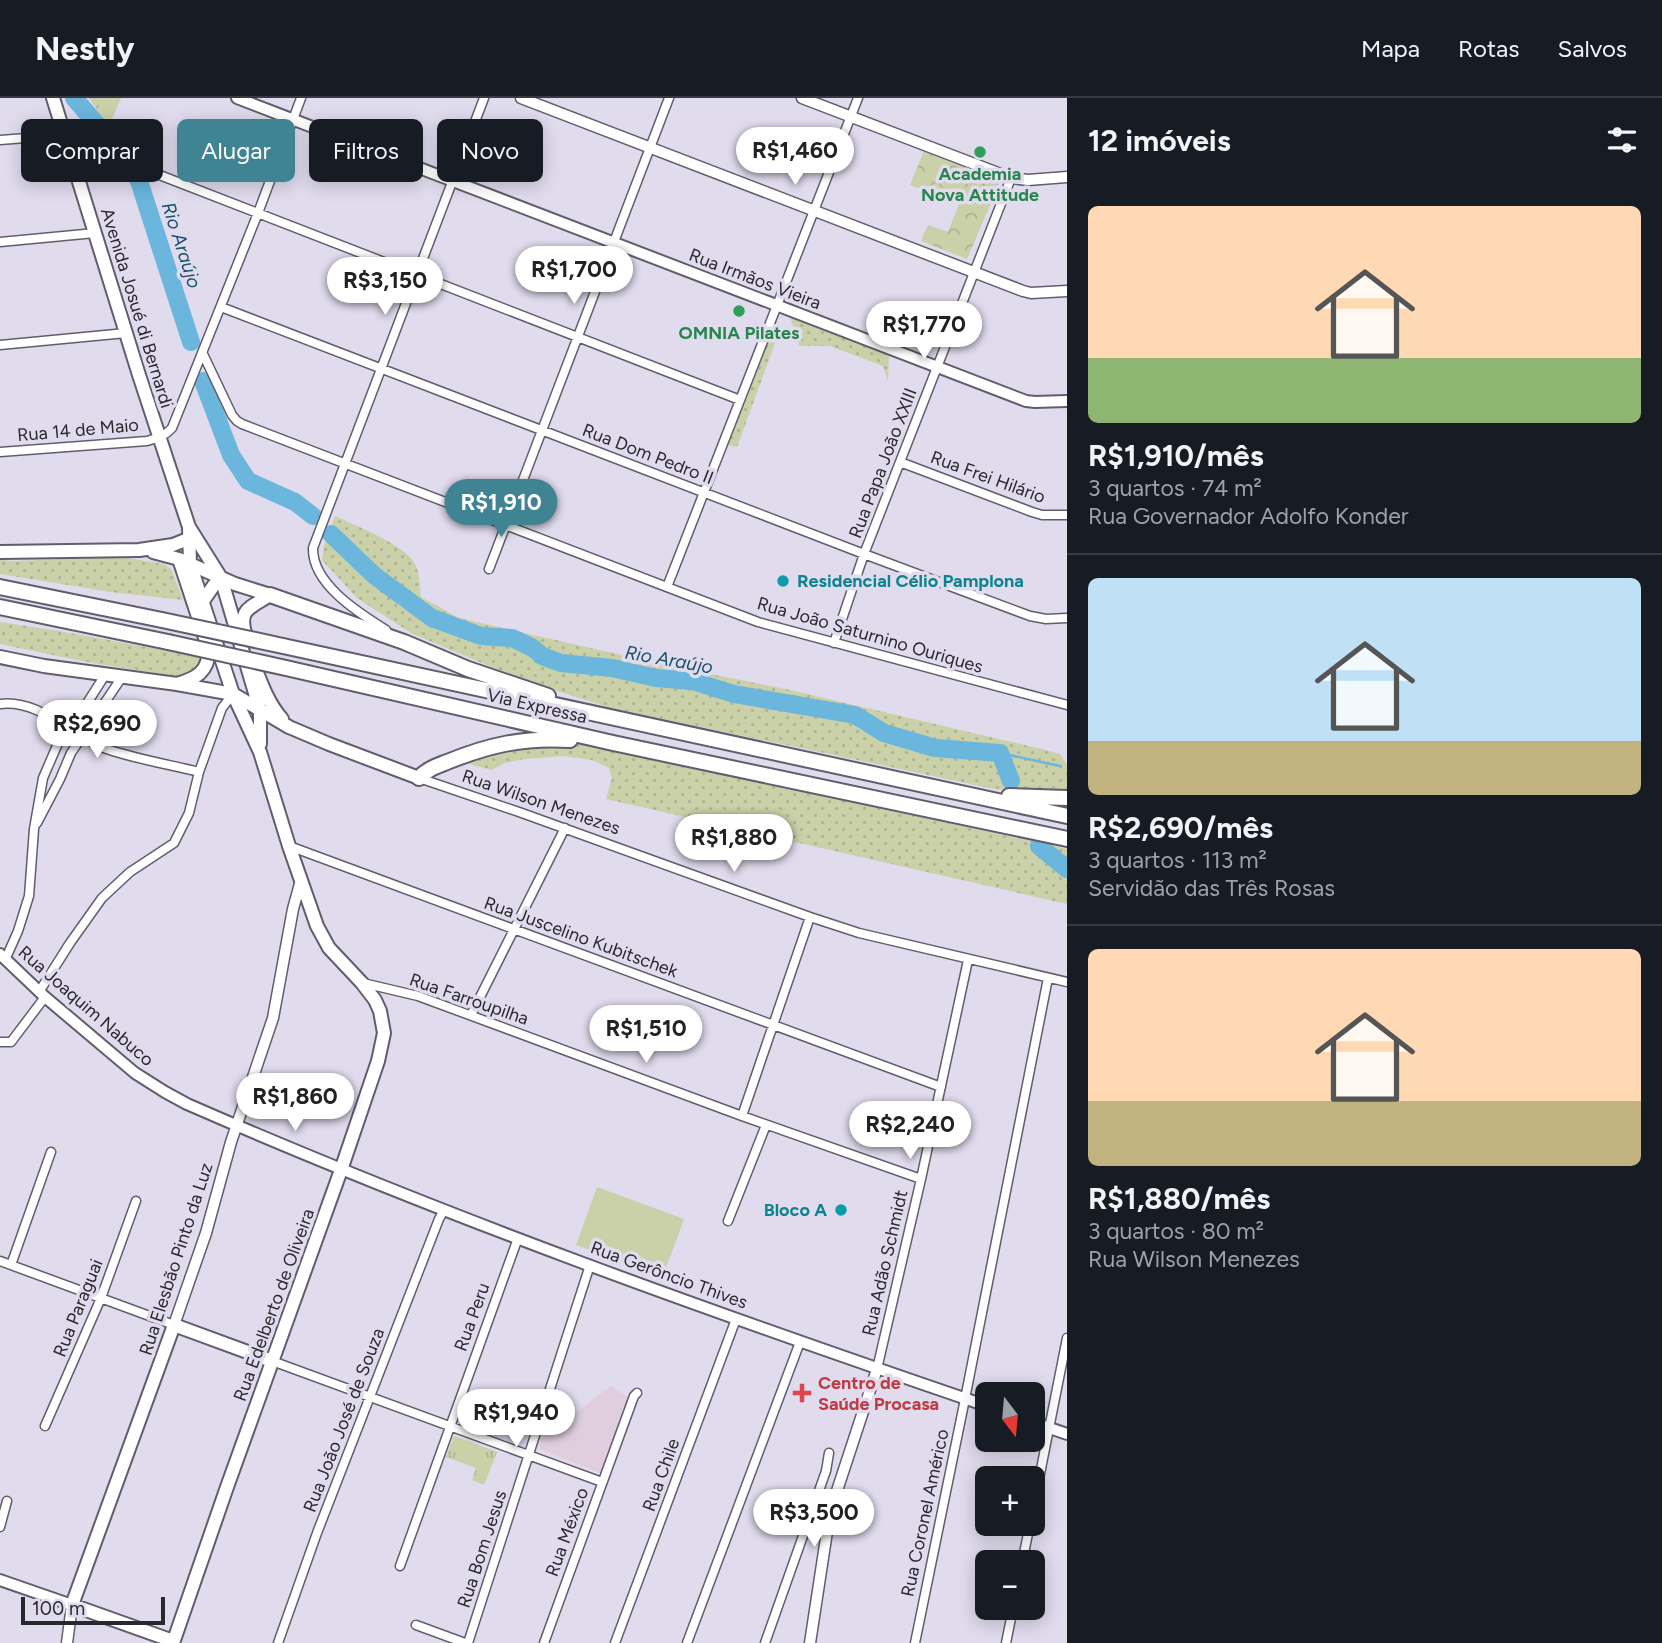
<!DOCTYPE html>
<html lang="pt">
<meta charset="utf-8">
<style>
:root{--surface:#171b24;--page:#242831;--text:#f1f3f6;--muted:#9ea1a6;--line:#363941;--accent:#408393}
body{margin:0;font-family:Figtree,sans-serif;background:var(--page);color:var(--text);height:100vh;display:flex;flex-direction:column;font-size:26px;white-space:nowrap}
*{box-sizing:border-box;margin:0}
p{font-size:23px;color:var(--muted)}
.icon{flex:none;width:38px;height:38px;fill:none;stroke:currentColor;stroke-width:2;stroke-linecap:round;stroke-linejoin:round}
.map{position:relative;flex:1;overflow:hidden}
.drawer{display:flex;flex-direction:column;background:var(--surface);width:595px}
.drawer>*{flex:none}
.guide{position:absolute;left:21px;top:21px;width:665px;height:63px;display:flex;gap:14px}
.needle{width:46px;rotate:164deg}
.fabs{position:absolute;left:975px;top:1284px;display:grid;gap:14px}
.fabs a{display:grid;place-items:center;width:70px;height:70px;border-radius:10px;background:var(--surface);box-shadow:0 4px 18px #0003;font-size:35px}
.scale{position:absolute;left:21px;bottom:18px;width:144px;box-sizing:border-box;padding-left:7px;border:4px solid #2a282f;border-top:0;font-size:19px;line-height:24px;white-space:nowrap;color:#2a282f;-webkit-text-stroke:5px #e0dbed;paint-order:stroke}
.price{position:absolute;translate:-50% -60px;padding:0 16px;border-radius:24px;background:#fff;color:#222;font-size:23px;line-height:46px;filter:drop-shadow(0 2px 4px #0008)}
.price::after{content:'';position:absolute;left:50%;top:42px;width:21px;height:16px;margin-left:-10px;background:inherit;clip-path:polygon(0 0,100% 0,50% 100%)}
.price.selected{background:var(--accent);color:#fff}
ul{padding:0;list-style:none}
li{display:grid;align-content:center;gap:14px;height:371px;padding:0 21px}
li+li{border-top:2px solid var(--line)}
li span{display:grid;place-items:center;height:217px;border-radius:10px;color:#555}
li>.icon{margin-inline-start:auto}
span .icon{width:126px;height:126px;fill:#fffc;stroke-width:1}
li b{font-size:30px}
h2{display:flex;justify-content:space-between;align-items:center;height:84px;padding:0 21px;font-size:30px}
.tag{padding:0 24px;border-radius:10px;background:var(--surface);box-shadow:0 4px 18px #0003;font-size:24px;line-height:63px}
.tag.selected{background:var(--accent);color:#fff}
header{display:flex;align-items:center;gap:42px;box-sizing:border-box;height:98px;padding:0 35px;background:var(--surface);border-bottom:2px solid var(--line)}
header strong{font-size:33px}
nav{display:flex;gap:38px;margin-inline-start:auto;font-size:24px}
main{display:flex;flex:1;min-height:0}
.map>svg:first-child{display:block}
</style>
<header>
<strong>Nestly</strong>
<nav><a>Mapa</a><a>Rotas</a><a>Salvos</a></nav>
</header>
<main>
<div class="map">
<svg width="1067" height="1545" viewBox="0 0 1067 1545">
<defs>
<pattern id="grass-dots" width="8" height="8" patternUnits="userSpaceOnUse" patternTransform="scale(1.75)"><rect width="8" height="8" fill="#cad0a7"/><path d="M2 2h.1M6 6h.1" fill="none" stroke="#aeb390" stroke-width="1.8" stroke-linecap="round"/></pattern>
<pattern id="forest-crowns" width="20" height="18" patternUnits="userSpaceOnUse" patternTransform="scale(1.75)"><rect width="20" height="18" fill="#cad0a7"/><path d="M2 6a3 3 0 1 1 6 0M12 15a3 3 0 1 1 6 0" fill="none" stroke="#aeb390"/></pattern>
<pattern id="park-tufts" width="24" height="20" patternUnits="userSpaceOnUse" patternTransform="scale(1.75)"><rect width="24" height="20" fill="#cad0a7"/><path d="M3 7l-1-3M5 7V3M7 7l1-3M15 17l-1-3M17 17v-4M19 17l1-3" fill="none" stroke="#aeb390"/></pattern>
</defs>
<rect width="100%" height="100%" fill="#e0dbed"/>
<path fill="#e0cede" d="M611,1288L631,1301L600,1375L539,1351L541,1341Z"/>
<path fill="url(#grass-dots)" d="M980,71L1000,81L991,105L971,99Z
M789,215L889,253L888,283L883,268L830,248H799Z
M770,237L777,240L737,349L728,347Z
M335,418C354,427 406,447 415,466C420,476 420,488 421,499L459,520L666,567L790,592L1042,651L1060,656L1067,667V692L1026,693L994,691L608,609L573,598L496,571L411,535L357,500L322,462L324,448Z
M121,459L164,466L171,471L183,502L111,494L0,476V462L14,463Z
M0,524L59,533L202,559L191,574L180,579L87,564L0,546Z
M554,645H586L1067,751V806L606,701L612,679L609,670L592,662L564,658L524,661L505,665L491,672L459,663L489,655Z"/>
<path fill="url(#forest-crowns)" d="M925,50L980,71L971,99L991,105L967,161L921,143L928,127L948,134L959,106L910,87Z"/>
<path fill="url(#park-tufts)" d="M89,0H121L109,28Z
M454,1338L497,1354L484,1387L472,1382L476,1370L446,1359Z"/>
<path fill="#cad0a7" d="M597,1089L684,1121L663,1178L576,1147Z"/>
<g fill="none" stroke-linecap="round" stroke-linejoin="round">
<path stroke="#6bb6dc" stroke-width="2.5" d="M1000,655L1060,668"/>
<path stroke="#6bb6dc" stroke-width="18" d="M74,0L115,47L139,83L191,244
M203,283L231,357L248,383L295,404L313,418
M331,436L375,478L432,520L481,538L512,540L533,550L542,558L561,565L612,570L656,580L692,583L734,596L855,617L884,635L935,650L1000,655L1011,683
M1039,748L1067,771"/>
<defs>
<path id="minor" d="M0,42L65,37
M144,71L740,302
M0,144L95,135
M221,209L864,456L1030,518L1046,521L1067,520
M0,247L126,235
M203,256L232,317L237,323L242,326L758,524L1067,607
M0,354L147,343C157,340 165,338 172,330L258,115L301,0
M900,364L1032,414L1042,417H1067
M489,471L669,0
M667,489L858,0
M386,532C359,515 312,486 313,450L484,0
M834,545L864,456L1011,80
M0,606C39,601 69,636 104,650C134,661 168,666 199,674
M419,680L519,714L810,819L859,835L1067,884
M37,725L60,681L71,655L122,579
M289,748L941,989
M6,860L18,833L29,798L34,731L43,680L59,643L70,632L105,577
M363,885L418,898L742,1018L921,1081
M39,894L70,845L102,800L130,774L174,745L189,715L199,674L222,610L233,596
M471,917L565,730
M0,944H11L45,899
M742,1018L810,819
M728,1123L766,1027
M0,1163L174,1227
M11,1167L51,1054
M272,1263L602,1384
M877,1271L921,1081L968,862
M45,1328L101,1200L136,1103
M1032,1416L1067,1240
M0,1429L7,1403
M1022,1465L1030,1426
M400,1468L518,1140
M416,1527L465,1545
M278,1545L317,1435L439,1121L444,1112
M468,1545L590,1167
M544,1545L634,1298L637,1295
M615,1545L736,1221
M687,1545L800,1244
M765,1545L826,1373L829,1355
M915,1545L965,1301L1048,880
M1006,1545L1013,1510"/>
<path id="tertiary" d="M521,0L1023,193L1031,195L1067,193
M802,0L1011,80L1028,82L1067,79
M174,1227L206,1135L231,1044L273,920L293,811L301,782
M813,1410L830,1414
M67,1545L72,1507
M810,1545L830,1414L877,1271"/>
<path id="secondary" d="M237,0L1026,303L1035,304L1067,303
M0,856L45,899L135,975L165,994L187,1006C448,1120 717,1216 987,1308
M1032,1324L1067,1336
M0,1482L72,1507"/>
<path id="primary" d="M53,0L139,277L189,429L221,480L260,612V646
M0,454L139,452L173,447L188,441
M153,454L179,461L235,486L270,497
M203,503L214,487L221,480
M246,538C237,511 250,510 270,497
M0,559L44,568L177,586L233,596L289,629L329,646L419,680
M255,569C262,588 269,606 282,621
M177,586C197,580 208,574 209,552L179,461
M173,1543L72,1507L174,1227L272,1263
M173,1545L227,1389L341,1072L378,963L384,935L380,913L375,902L362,885L329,850L317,828L289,748L260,654L233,596L190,466L189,429"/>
<path id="motorway" d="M0,489L162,522
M270,497L404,544L468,571L548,598
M0,509L168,544
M283,548L1067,718
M286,570L613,645L1067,741
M419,680C427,671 437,668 447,664C489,647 524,639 570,642
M1009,698L1067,700"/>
</defs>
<use href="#minor" stroke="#625d6c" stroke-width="11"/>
<use href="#tertiary" stroke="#625d6c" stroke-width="13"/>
<use href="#secondary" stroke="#625d6c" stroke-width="14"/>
<use href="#primary" stroke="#625d6c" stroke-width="16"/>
<use href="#motorway" stroke="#625d6c" stroke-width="18"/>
<use href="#minor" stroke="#fff" stroke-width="8"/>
<use href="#tertiary" stroke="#fff" stroke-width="10"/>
<use href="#secondary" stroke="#fff" stroke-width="10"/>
<use href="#primary" stroke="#fff" stroke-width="12"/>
<use href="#motorway" stroke="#fff" stroke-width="14"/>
<defs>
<path id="motorway-bridge" d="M162,522L283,548
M168,544L286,570"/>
</defs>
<use href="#motorway-bridge" stroke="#625d6c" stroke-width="18" stroke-linecap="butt"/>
<use href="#motorway-bridge" stroke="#fff" stroke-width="14"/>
</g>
<g fill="#2e9e5b" stroke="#e0dbed" stroke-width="2.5">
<circle cx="980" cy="54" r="7"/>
<circle cx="739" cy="213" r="7"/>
</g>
<g fill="#0f9aa8" stroke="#e0dbed" stroke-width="2.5">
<circle cx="783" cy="483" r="7"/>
<circle cx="841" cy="1112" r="7"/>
</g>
<path fill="#e0444e" stroke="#e0dbed" stroke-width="2.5" d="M798.5 1284.5h7v7h7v7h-7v7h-7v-7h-7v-7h7z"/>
<g text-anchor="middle" stroke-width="7" stroke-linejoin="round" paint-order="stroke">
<g font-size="18" font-weight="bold" fill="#27864d" stroke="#e0dbed">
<text x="980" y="82">Academia<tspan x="980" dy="21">Nova Attitude</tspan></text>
<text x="739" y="241">OMNIA Pilates</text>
</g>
<g font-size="18" fill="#2a282f" stroke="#e0dbed">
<text transform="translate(755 181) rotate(21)" y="6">Rua Irmãos Vieira</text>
<text transform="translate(137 210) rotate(73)" y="6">Avenida Josué di Bernardi</text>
<text transform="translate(78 332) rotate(-5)" y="6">Rua 14 de Maio</text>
<text transform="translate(648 356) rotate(21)" y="6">Rua Dom Pedro II</text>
<text transform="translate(883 365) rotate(-69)" y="6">Rua Papa João XXIII</text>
<text transform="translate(988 379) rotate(20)" y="6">Rua Frei Hilário</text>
<text transform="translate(870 537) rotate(16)" y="6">Rua João Saturnino Ouriques</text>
<text transform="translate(537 608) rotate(13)" y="6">Via Expressa</text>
<text transform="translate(541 704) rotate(19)" y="6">Rua Wilson Menezes</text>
<text transform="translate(581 839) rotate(20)" y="6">Rua Juscelino Kubitschek</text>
<text transform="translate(469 901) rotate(19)" y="6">Rua Farroupilha</text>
<text transform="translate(86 908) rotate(41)" y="6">Rua Joaquim Nabuco</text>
<text transform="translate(176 1161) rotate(-72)" y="6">Rua Elesbão Pinto da Luz</text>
<text transform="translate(885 1165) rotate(-77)" y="6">Rua Adão Schmidt</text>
<text transform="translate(669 1177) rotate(20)" y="6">Rua Gerôncio Thives</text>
<text transform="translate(274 1207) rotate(-70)" y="6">Rua Edelberto de Oliveira</text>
<text transform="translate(78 1210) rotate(-68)" y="6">Rua Paraguai</text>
<text transform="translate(472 1219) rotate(-70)" y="6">Rua Peru</text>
<text transform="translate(344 1322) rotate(-69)" y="6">Rua João José de Souza</text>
<text transform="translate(661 1377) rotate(-70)" y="6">Rua Chile</text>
<text transform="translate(925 1415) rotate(-78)" y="6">Rua Coronel Américo</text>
<text transform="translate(567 1434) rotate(-70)" y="6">Rua México</text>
<text transform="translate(482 1451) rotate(-72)" y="6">Rua Bom Jesus</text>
</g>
<g font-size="18" font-weight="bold" fill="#0d838f" stroke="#e0dbed" text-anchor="start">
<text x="797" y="489">Residencial Célio Pamplona</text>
<text x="827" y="1118" text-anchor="end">Bloco A</text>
</g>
<g font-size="18" font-weight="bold" fill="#be3a42" stroke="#e0dbed" text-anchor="start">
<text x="818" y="1291">Centro de<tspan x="818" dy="21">Saúde Procasa</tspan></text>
</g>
<g font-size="19" font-style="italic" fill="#16526c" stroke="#e0dbed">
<text transform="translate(182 147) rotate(72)" y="7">Rio Araújo</text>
<text transform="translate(669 561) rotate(10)" y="7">Rio Araújo</text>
</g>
</g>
</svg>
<div class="fabs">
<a><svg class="needle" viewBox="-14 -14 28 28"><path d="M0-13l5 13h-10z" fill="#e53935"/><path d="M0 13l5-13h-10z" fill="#9ea1a6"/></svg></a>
<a>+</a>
<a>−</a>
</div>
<div class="scale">100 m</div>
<b class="price" style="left:795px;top:89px">R$1,460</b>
<b class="price" style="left:574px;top:208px">R$1,700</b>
<b class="price" style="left:385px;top:219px">R$3,150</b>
<b class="price" style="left:924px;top:263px">R$1,770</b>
<b class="price selected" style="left:501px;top:441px">R$1,910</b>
<b class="price" style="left:97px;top:662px">R$2,690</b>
<b class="price" style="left:734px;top:776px">R$1,880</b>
<b class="price" style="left:646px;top:967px">R$1,510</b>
<b class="price" style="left:295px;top:1035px">R$1,860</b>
<b class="price" style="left:910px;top:1063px">R$2,240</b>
<b class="price" style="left:516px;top:1351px">R$1,940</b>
<b class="price" style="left:814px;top:1451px">R$3,500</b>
<div class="guide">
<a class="tag">Comprar</a>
<a class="tag selected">Alugar</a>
<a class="tag">Filtros</a>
<a class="tag">Novo</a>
</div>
</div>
<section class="drawer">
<h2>12 imóveis<svg class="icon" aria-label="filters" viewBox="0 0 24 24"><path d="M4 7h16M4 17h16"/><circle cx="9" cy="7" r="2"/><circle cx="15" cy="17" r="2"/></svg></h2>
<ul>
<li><span style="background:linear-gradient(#ffd9b3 70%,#8fb573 0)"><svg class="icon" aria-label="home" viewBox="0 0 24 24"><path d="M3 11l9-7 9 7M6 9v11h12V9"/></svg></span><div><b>R$1,910/mês</b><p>3 quartos · 74 m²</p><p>Rua Governador Adolfo Konder</p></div></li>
<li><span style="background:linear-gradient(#bfe0f5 75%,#c2b280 0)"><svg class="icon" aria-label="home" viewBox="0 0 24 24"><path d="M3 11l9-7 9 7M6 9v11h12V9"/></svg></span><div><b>R$2,690/mês</b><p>3 quartos · 113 m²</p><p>Servidão das Três Rosas</p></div></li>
<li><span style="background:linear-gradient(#ffd9b3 70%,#c2b280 0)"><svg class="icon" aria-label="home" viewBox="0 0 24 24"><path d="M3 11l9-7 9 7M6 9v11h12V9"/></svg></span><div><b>R$1,880/mês</b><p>3 quartos · 80 m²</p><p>Rua Wilson Menezes</p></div></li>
</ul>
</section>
</main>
